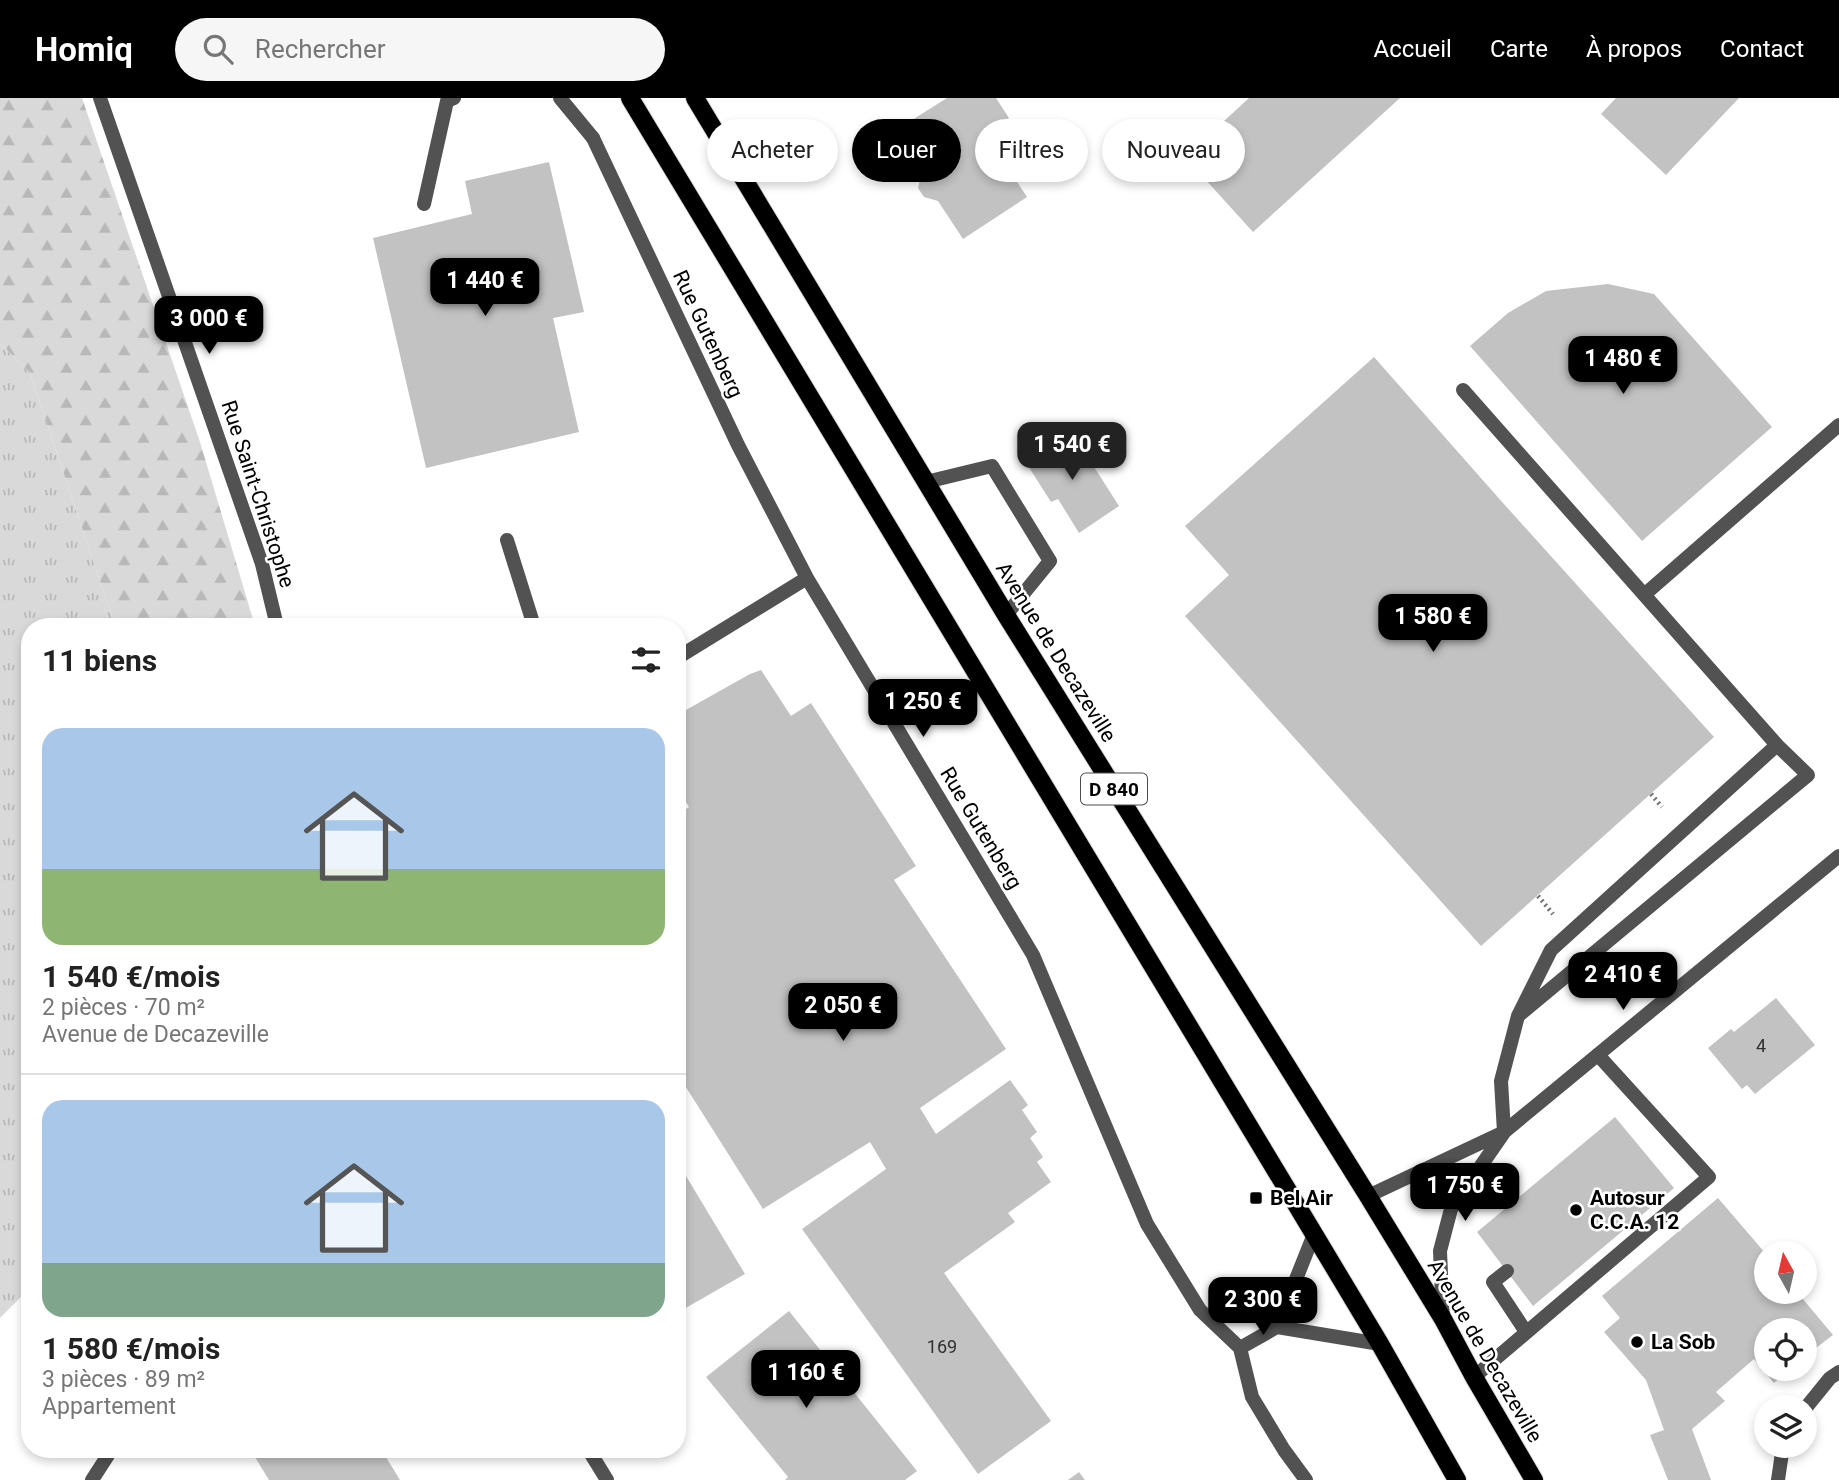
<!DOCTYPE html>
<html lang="fr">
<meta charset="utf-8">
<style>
:root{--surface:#fff;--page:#f6f6f6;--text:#222;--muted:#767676;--line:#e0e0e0;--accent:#000}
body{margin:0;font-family:Roboto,sans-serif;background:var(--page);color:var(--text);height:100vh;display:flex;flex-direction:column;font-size:26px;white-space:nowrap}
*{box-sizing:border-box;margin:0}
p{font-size:23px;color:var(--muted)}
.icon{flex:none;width:38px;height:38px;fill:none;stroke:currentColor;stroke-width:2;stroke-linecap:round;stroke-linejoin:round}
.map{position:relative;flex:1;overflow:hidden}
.side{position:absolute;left:21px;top:520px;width:665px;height:840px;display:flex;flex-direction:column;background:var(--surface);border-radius:28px;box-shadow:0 4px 10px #0003}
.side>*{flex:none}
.top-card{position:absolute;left:707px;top:21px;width:665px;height:63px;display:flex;gap:14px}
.needle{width:46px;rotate:352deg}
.buttons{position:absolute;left:1754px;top:1143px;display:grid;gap:14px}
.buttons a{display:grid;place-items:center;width:63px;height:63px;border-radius:50%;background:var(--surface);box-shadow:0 4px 10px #0003;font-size:35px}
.price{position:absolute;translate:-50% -60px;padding:0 16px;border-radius:14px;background:var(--accent);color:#fff;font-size:23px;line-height:46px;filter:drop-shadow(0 2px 4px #0008)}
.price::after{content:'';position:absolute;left:50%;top:42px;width:21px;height:16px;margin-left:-10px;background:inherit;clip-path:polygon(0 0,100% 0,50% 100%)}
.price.selected{background:#222;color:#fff}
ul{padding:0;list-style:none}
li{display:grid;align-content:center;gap:14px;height:371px;padding:0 21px}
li+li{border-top:2px solid var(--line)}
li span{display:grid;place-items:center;height:217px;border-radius:21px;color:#555}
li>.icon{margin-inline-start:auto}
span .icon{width:126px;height:126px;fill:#fffc;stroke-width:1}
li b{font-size:30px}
h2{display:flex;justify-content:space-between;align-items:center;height:84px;padding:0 21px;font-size:30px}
.chip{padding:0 24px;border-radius:32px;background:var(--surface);box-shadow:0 4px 10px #0003;font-size:24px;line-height:63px}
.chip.selected{background:var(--accent);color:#fff}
header{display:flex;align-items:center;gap:42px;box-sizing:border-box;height:98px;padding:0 35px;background:var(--accent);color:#fff}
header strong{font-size:33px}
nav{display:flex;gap:38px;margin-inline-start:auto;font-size:24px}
.search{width:490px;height:63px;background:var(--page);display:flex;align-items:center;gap:18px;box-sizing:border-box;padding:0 24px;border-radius:38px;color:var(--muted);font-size:26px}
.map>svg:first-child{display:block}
</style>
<header>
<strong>Homiq</strong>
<div class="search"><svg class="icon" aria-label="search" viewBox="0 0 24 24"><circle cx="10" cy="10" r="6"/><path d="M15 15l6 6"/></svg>Rechercher</div>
<nav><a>Accueil</a><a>Carte</a><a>À propos</a><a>Contact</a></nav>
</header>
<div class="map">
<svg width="1839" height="1382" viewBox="0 0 1839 1382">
<defs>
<pattern id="grass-tufts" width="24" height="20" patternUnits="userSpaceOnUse" patternTransform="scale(1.75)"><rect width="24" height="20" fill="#d9d9d9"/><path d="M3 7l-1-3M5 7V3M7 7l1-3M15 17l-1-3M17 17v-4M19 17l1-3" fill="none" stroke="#b8b8b8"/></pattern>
<pattern id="forest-firs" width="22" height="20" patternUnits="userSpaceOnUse" patternTransform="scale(1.75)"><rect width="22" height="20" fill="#d9d9d9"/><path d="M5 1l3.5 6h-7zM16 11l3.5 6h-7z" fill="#b8b8b8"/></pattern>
</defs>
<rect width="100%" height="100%" fill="#fff"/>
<path fill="url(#grass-tufts)" d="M0,245L30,275L115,528H30V1190L0,1220Z"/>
<path fill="url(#forest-firs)" d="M0,0H82L200,344L255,528H115L30,275L0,245Z"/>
<path fill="#c2c2c2" d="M947,0H996L1009,20L985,35L1027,99L963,141L938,103L924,99L918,90L921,77L893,34Z
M1249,0H1400L1253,134L1185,59Z
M1616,0H1739L1666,77L1601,16Z
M549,64L584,214L553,220L579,334L426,370L373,140L472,116L465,83Z
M1608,186L1654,196L1772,329L1642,443L1470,248L1508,215L1546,193Z
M1374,259L1503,405L1714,639L1481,848L1185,518L1229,477L1185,428Z
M1073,336L1119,408L1079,435L1058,401L1051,404L1023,360L1041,347L1046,353Z
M761,572L791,618L811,605L867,692L916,768L894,782L1006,951L920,1010L936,1036L1010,982L1028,1007L1022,1012L1037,1034L1030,1040L1043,1059L1037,1064L1051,1084L1008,1115L1015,1124L944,1175L1051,1323L978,1376L802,1131L886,1071L870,1044L763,1111L677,975V717L689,709L677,689V617L750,576Z
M1776,900L1815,947L1755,996L1747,987L1742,991L1708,950L1731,931L1734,934Z
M1615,1019L1674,1090L1533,1208L1477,1134Z
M677,1063L745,1176L677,1215Z
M1718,1100L1766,1156V1194H1797L1833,1237L1804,1259V1232H1766V1270H1790L1774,1285L1754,1261L1716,1294L1725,1303L1692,1331L1711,1382H1668L1650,1337L1664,1332L1646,1282L1604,1234L1620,1220L1602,1198Z
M789,1213L917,1373L905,1382H785L788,1379L706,1279Z
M250,1351H381L400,1382H269Z
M1079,1374L1085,1382H1068Z"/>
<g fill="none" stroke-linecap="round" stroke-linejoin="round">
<defs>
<path id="primary" d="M630,0L1314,1136L1380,1246L1457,1382
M695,0L1006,517L1368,1098L1443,1221L1474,1279L1534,1382"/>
</defs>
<use href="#primary" stroke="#dbdbdb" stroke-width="20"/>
<path stroke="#747474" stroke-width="4.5" stroke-dasharray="2 3.5" stroke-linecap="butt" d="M1651,696L1662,709
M1538,798L1553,816"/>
<path stroke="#525252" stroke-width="14" d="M560,0L593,40
M424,106L447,3L454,0
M1463,292L1777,647L1808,677L1518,918
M926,384L992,368L1050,463L1006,517
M507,442L534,528
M1644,497L1839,327
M1504,1034L1501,983L1518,918L1551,852L1777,647
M1507,1173L1493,1184L1526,1234
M1474,1279L1709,1079L1598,957"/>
<path stroke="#525252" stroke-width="14" d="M100,0L262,466L277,528
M593,40L738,347L807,480L1033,857L1147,1126L1200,1212L1240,1250
M677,560L807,480
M1368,1098L1504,1034L1839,758
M1314,1136L1277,1229L1380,1246
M1443,1221L1440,1153L1451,1111L1503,1036
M1277,1229L1240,1250L1252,1299L1284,1352L1306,1382
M1804,1312L1830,1280L1839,1274
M588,1351L607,1382
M92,1382L112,1351
M1778,1382L1783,1348"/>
<use href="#primary" stroke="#000" stroke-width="18"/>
</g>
<g fill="#000" stroke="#fff" stroke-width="2.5">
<rect x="1249" y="1093" width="14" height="14" rx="3.5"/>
<circle cx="1576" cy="1112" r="7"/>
<circle cx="1637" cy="1244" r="7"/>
</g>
<g text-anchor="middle" stroke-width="5" stroke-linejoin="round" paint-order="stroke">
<g font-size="18" fill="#303030">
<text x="1761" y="954">4</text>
<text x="942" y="1255">169</text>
</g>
<rect fill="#fff" stroke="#4c4c4c" stroke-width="2" x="1081" y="675.5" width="66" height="31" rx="5"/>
<g font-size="19" font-weight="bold" fill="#000">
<text x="1114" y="698">D 840</text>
</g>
<g font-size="21" fill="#000" stroke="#fff">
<text transform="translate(708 236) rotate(65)" y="7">Rue Gutenberg</text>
<text transform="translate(258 396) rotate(72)" y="7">Rue Saint-Christophe</text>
<text transform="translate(1056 554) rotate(58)" y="7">Avenue de Decazeville</text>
<text transform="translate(981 730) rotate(59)" y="7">Rue Gutenberg</text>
<text transform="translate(1485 1253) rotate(60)" y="7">Avenue de Decazeville</text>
</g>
<g font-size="21" font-weight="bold" fill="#000" stroke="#fff" text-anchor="start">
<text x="1270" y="1107">Bel Air</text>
<text x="1590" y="1107">Autosur<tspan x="1590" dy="24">C.C.A. 12</tspan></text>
<text x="1651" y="1251">La Sob</text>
</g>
</g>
</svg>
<div class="buttons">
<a><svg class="needle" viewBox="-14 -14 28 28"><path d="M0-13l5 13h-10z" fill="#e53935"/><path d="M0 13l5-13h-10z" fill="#767676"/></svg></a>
<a><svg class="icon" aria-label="locate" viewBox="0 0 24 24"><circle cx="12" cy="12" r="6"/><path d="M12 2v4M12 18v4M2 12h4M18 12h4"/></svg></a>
<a><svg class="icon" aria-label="layers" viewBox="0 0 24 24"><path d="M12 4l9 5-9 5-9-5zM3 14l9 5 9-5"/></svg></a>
</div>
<b class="price" style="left:485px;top:220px">1 440 €</b>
<b class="price" style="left:209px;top:258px">3 000 €</b>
<b class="price" style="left:1623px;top:298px">1 480 €</b>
<b class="price selected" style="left:1072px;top:384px">1 540 €</b>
<b class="price" style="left:1433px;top:556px">1 580 €</b>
<b class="price" style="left:923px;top:641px">1 250 €</b>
<b class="price" style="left:1623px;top:914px">2 410 €</b>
<b class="price" style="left:843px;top:945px">2 050 €</b>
<b class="price" style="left:1465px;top:1125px">1 750 €</b>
<b class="price" style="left:1263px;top:1239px">2 300 €</b>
<b class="price" style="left:806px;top:1312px">1 160 €</b>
<div class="top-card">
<a class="chip">Acheter</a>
<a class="chip selected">Louer</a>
<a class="chip">Filtres</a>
<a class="chip">Nouveau</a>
</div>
<section class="side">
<h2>11 biens<svg class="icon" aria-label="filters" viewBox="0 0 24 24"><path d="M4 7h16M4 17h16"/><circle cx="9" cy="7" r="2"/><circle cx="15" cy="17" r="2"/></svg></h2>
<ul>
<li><span style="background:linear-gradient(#a9c7e8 65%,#8fb573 0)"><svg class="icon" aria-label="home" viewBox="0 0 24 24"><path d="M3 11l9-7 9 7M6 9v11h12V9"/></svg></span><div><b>1 540 €/mois</b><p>2 pièces · 70 m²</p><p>Avenue de Decazeville</p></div></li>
<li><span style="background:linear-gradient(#a9c7e8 75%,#7fa58c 0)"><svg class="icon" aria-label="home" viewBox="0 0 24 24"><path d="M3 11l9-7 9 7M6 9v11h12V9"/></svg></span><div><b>1 580 €/mois</b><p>3 pièces · 89 m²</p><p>Appartement</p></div></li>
</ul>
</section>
</div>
